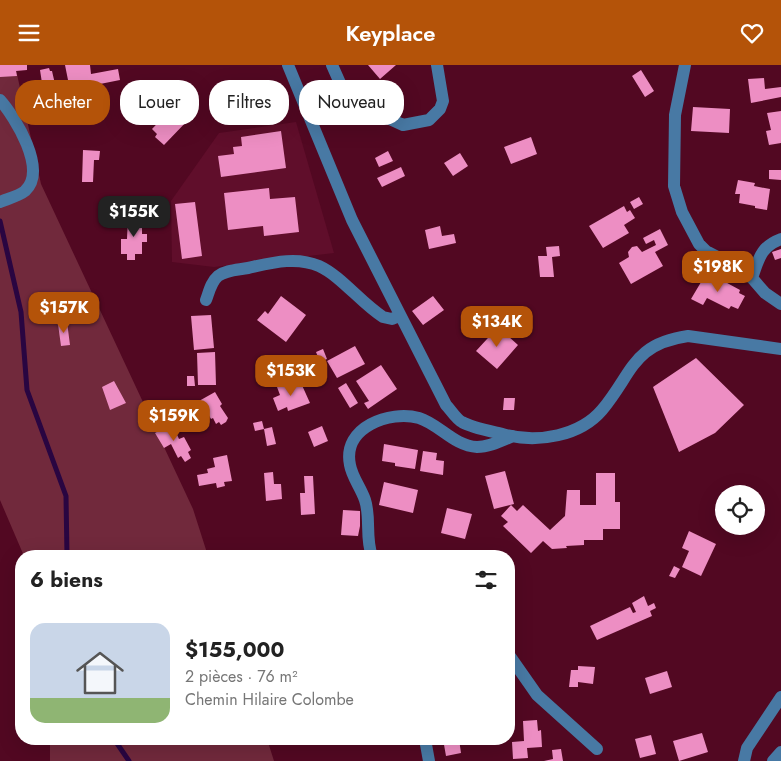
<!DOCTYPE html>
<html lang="fr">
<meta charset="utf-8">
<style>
:root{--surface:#fff;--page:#f6f6f6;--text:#222;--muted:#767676;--line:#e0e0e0;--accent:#b45309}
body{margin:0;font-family:Jost,sans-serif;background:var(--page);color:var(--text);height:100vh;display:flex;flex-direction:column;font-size:19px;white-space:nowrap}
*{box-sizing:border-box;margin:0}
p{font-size:16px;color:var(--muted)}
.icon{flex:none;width:28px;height:28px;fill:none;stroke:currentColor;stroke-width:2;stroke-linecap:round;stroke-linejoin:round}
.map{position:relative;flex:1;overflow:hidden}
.sheet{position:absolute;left:15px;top:485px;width:500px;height:195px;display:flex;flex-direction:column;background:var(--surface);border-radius:20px;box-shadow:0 5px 20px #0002}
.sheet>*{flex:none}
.hud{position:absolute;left:15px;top:15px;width:500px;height:45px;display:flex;gap:10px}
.fabs{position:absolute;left:715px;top:420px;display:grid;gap:10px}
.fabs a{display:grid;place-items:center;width:50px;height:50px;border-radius:50%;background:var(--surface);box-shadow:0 5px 20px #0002;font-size:25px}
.price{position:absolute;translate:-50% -42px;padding:0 11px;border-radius:10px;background:var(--accent);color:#fff;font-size:16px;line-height:32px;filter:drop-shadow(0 1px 2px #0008)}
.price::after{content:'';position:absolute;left:50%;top:30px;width:15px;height:11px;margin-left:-8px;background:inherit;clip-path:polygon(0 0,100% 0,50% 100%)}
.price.selected{background:#222;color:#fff}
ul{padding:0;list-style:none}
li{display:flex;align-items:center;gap:15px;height:125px;padding:0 15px}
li+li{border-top:1px solid var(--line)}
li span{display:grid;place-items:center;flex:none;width:140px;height:100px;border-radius:15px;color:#555}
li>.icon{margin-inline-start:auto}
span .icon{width:60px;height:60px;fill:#fffc;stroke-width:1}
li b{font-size:21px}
h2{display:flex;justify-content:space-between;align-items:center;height:60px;padding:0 15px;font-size:21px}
.tag{padding:0 18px;border-radius:20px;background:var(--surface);box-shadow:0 5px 20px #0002;font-size:18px;line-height:45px}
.tag.selected{background:var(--accent);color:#fff}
header{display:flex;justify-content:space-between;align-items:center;height:65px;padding:0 15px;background:var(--accent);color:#fff;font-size:22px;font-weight:600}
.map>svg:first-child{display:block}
</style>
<header><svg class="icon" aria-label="menu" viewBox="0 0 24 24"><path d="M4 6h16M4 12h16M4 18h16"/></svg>Keyplace<svg class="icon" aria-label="heart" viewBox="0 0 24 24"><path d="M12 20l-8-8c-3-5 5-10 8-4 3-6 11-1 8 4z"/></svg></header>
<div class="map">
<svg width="781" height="696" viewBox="0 0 781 696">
<rect width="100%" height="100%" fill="#520822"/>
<path fill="#600e2b" d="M296,57L334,188L214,202L172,197L171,136L219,68Z"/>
<path fill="#71293c" d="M0,0H15L41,119L193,444L208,491H24L0,435Z
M50,674H267L274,696H50Z"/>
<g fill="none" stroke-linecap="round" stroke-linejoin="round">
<path stroke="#290541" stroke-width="5" d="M0,156L21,247L27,325L66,431L67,491
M114,674L129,696"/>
</g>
<path fill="#ed8ec3" d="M0,0H27V5L16,6L17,11L0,12Z
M65,0H90L91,9L118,4L120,15L70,25Z
M368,0H396L380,14Z
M49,3L50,6H52L55,19L61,18L62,27L44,31L40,5Z
M641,5L654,26L645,32L632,11Z
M764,13L765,24L781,22V32L751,38L748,14Z
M80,27L92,54L82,58L71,31Z
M264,31L266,50L224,56L222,37Z
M175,40L189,54L164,80L155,72L157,69L152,64Z
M693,42L730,44L729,68L691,66Z
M781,46V78L769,80L766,66L771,65L767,48Z
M281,66L286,103L221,112L218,91L234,89L233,82L242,81L241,72Z
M531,72L537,89L511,99L504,82Z
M83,85L100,86L99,95H94L93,117H82Z
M388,86L393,96L379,102L375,93Z
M460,88L468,101L453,111L444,98Z
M401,102L405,111L382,122L377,113Z
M769,105H781V115L769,114Z
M738,115L755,118L754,121L770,124L767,145L755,143V141L739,138L740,129H735Z
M269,123L270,134L295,132L299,167L264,171L263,161L228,165L224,128Z
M639,132L643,139L634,144L630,137Z
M195,137L202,191L182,194L175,139Z
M624,141L627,147L630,145L635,153L624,160L629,168L603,183L589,161Z
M128,152L146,153V161H142V169H147V177H142V189H135V195H127V189H121V174H127Z
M440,161L442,171L454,169L456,178L429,184L425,165Z
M660,164L668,180L655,187L663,201L631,219L619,198L629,192L628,187L632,182L637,181L642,187L656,180L654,175L646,179L643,173Z
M559,181L560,191L552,192L554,212H540L538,191H547L546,182Z
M781,184V193L775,195L772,187Z
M707,207L740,225L739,228L745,231L738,244L731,241L729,244L707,233L703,240L691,234Z
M281,231L306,250L286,277L257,255L265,246L268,249Z
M433,231L444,245L423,260L412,246Z
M211,250L214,283L194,285L191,251Z
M67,257L70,280L61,281L58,259Z
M498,262L518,280L497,304L476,286Z
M355,281L365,299L337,313L327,296Z
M323,284L327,294L320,297L316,287Z
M215,287L216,320H198L197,288Z
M696,293L744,340L715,368L679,387L653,322Z
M381,300L397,324L368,344L364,338L369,336L356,316Z
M187,311H194L195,321H187Z
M292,315L294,320L301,318L310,338L288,346L287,342L278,346L273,333L280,330L277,322Z
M114,316L126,338L110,345L102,322Z
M346,318L358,338L350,343L338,323Z
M215,327L222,339L220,341L228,353L226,357L221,360L219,357L216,359L213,353L211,354L207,347L206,348L199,336Z
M504,333H515L514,345H503Z
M262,356L264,364L255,366L253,358Z
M172,359L179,374L184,372L191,385L188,387L191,393L185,397L181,391L178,393L171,379L164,383L155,368Z
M322,361L328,376L314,382L308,367Z
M272,362L276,379L267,381L264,364Z
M384,379L418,385L415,404L395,401V398L382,396Z
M423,386L437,388L436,395L444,396L443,410L420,406Z
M227,390L232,416L224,417L225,421L217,423L216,418L199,421L197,410L208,408L207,404L215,402L213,393Z
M505,406L514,439L494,444L485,411Z
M273,407L274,419H281L282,434L266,436L264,408Z
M596,408H615V437H620V464H603V475H584V480L566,481L567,483L552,484L543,476L531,488L503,461L508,457L501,451L511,440L517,446L523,440L550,465L565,451L567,425H580V440H596Z
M304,411H313L315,449L301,450L300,428H305Z
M384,417L418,425L413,448L379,440Z
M447,443L472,449L465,474L441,468Z
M343,445L360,446V461L358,471L341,470Z
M689,466L716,479L701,511L682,502L689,486L682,483Z
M438,487L465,488V491H438Z
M674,501L680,504L675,513L669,511Z
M644,531L648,541L654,538L656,543L650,546L652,551L597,575L590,561L630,542L633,548L636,547L632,538Z
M578,601L595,602L593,619L578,617V622H569L571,605H578Z
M667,606L672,622L650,629L645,613Z
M537,655L538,666L541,665L542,682L527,683L528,693L513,694L512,677L524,676L523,656Z
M702,668L708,687L679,696L673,676Z
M651,670L656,689L640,693L635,674Z
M443,674H459L461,688L446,691Z
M561,684L563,696H544L553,694L552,685Z"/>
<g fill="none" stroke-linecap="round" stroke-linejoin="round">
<path stroke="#4879a4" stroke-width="12" d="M288,0L352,155L446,340C451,345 456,354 462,357C472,363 495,367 506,370C538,378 580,371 602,345C633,308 632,279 688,271L781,284
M332,0L340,18L351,32L366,43L403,60L429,55L440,44L443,36L437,0
M685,0L675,50L674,121L682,147L699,179L706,186L735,201L752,213L765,228L781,239
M0,35C15,52 48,105 25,126C19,131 7,134 0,137
M752,213C759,194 760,182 781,174
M206,235C209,227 211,217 218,211C226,205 238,205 248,203C271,198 296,191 319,201C341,211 361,238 383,252L392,254L399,251
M372,491C365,473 371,453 365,435C361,423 352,412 350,400C342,362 390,345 419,353C439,359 454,381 477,382C489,382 501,376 513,371
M509,590L537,630L597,684
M425,674L429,696
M744,696L747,683L781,632
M773,696L781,687"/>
</g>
</svg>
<div class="fabs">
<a><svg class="icon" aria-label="locate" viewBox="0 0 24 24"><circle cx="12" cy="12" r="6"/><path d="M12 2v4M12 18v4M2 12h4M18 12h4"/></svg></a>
</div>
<b class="price selected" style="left:134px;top:173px">$155K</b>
<b class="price" style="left:718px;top:228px">$198K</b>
<b class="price" style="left:64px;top:269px">$157K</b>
<b class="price" style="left:497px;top:283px">$134K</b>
<b class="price" style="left:291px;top:332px">$153K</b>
<b class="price" style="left:174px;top:377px">$159K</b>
<div class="hud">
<a class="tag selected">Acheter</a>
<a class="tag">Louer</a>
<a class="tag">Filtres</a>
<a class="tag">Nouveau</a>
</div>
<section class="sheet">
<h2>6 biens<svg class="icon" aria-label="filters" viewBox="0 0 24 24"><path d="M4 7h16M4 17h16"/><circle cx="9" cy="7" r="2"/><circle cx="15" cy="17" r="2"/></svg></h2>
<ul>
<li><span style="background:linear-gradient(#c9d6e8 75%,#8fb573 0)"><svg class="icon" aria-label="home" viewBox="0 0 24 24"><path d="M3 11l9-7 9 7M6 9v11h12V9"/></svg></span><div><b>$155,000</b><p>2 pièces · 76 m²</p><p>Chemin Hilaire Colombe</p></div></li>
</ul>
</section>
</div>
